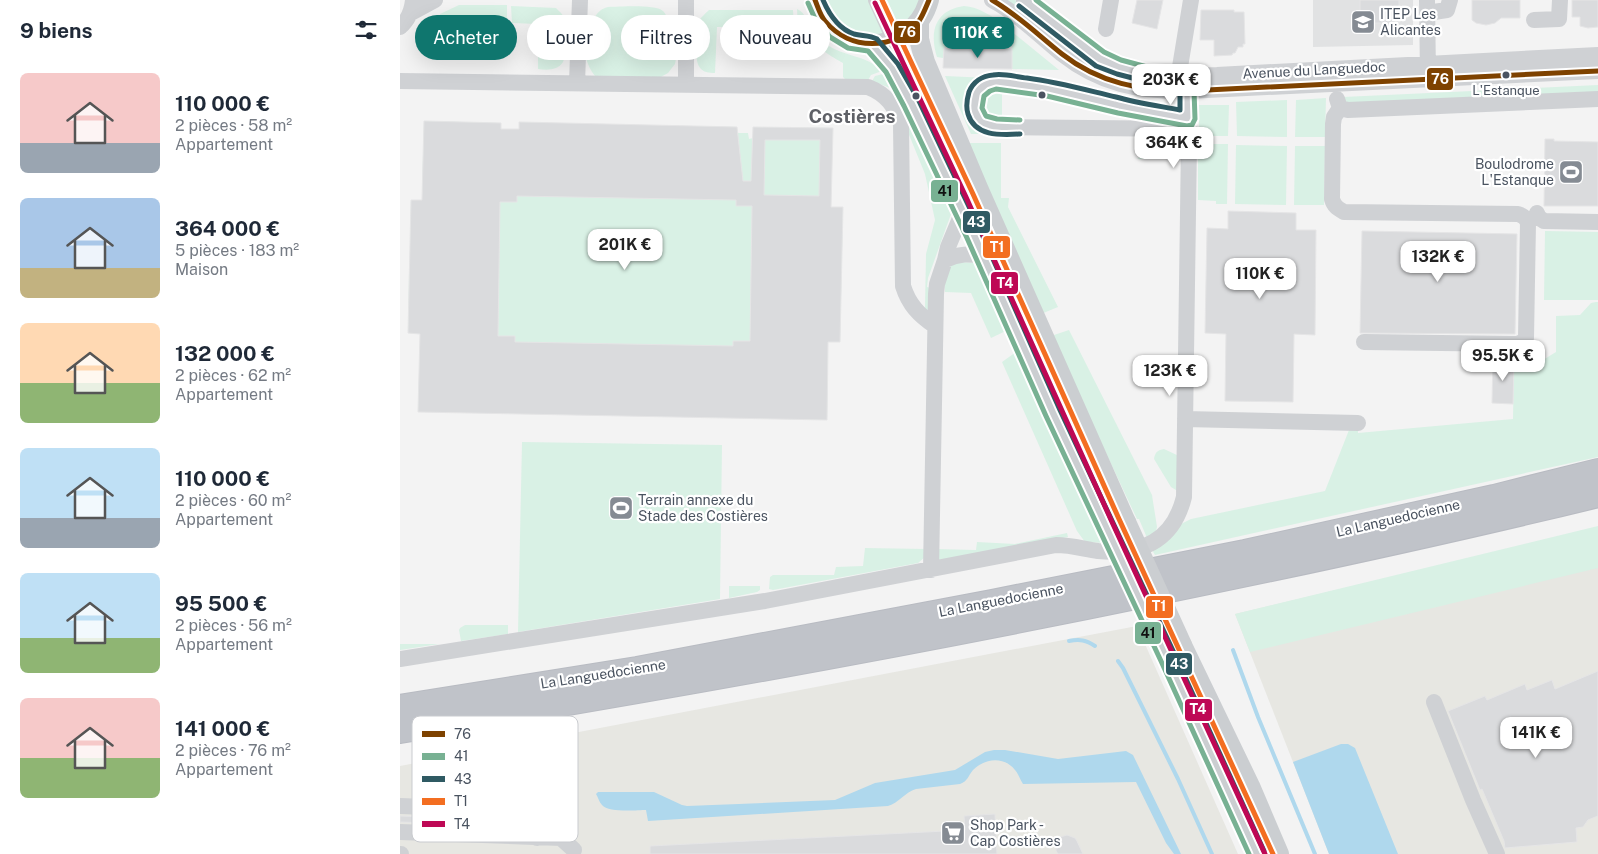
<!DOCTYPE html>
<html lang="fr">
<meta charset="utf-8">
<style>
:root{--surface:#fff;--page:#f6f6f7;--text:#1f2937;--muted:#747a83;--accent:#0f766e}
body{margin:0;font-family:"Public Sans",sans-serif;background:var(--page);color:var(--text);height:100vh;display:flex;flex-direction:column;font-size:19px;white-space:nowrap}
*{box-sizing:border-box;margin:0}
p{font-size:16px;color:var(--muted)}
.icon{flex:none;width:28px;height:28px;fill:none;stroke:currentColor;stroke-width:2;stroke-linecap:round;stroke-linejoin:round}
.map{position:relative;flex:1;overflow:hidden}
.side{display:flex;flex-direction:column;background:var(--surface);width:400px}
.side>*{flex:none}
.top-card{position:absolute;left:15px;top:15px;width:475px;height:45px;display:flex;gap:10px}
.price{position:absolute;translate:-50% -42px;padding:0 11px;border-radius:10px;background:#fff;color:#222;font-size:16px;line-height:32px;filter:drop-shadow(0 1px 2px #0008)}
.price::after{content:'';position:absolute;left:50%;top:30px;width:15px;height:11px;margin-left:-8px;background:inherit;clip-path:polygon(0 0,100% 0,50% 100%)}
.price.selected{background:var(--accent);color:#fff}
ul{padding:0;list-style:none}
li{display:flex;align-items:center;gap:15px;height:125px;padding:0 20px}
li span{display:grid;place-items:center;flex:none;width:140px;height:100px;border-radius:8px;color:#555}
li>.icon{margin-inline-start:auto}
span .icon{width:60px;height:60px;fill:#fffc;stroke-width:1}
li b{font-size:21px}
h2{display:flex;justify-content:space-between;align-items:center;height:60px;padding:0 20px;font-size:21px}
.chip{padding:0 18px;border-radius:22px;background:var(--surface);box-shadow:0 5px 20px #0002;font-size:18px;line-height:45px}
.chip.selected{background:var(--accent);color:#fff}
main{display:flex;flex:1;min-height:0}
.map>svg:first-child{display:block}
</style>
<main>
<section class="side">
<h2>9 biens<svg class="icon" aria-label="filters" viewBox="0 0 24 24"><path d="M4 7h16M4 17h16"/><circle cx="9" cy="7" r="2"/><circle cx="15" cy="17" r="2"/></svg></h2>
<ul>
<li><span style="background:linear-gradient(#f6c9c9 70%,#9aa5b1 0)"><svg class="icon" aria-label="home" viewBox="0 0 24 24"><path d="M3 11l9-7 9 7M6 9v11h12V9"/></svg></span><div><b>110 000 €</b><p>2 pièces · 58 m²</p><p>Appartement</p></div></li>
<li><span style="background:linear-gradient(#a9c7e8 70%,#c2b280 0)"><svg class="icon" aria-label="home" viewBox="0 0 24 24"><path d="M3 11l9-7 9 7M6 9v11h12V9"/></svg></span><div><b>364 000 €</b><p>5 pièces · 183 m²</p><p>Maison</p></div></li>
<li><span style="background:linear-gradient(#ffd9b3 60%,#8fb573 0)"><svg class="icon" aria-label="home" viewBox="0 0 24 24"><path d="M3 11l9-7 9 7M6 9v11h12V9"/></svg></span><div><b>132 000 €</b><p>2 pièces · 62 m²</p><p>Appartement</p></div></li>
<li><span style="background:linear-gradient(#bfe0f5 70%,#9aa5b1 0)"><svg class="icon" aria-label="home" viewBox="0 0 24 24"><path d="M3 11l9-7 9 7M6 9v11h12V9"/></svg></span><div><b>110 000 €</b><p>2 pièces · 60 m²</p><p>Appartement</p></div></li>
<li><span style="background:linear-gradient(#bfe0f5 65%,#8fb573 0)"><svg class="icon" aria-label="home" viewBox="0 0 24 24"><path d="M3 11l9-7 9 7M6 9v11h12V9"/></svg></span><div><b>95 500 €</b><p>2 pièces · 56 m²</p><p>Appartement</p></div></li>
<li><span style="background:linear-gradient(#f6c9c9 60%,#8fb573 0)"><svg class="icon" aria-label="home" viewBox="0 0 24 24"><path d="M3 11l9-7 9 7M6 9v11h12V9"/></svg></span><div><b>141 000 €</b><p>2 pièces · 76 m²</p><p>Appartement</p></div></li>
</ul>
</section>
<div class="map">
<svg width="1198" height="854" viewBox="0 0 1198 854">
<rect width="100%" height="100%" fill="#f3f3f3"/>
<path fill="#e7e7e2" d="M1198,528V854H929L835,614Z
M737,626L838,854H0V766Z"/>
<path fill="#e1e2e3" d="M913,0H1013V45L913,47Z"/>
<path fill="#d9f1e5" d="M426,0H469L485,35L480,36L447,31L429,15L432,13Z
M487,0H521L516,12L500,28Z
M605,0H615L732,82L685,63Z
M59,5H107V18L105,23L41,22L40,14Z
M111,6L156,8C160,12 164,15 165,21C167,29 167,55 163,62C158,71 146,70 138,69V24L112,23Z
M564,6C579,7 591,16 604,24V49L544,48L543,58L537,57C529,32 535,10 564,6Z
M208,7C221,7 254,4 263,11C267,15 268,21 269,26H277V53L275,64L268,73L257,79L195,76C181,57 185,44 185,22L192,24C195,15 199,9 208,7Z
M397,9C405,12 408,23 413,30C417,35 421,40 426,44C444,57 467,55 482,71L471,75L467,82L446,80L443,77V63C426,54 413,44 402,27H398Z
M309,10H393L394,27H317L315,73C294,74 296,57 297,42C297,36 296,27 298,22C301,17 305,14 309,10Z
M611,31L659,70L612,69Z
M483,74H485L492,83L551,208V214L528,278L527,287L531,288L529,311L525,310V307L526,254L535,220L525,174L490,88L472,81L475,76Z
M545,76L589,78L568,98L602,134H571Z
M1198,85V94L948,104L943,97Z
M602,89V122H595L583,114C580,95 585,92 602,89Z
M926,98L925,137H895L896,100Z
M887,100V137L837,136L836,102Z
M799,105H829L828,136H799Z
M24,121L101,123V134H106L107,129H119V122L178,124L278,131V126L337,127V133H348L349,139L353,138V127L433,128L426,207H443L440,342H423L428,353L427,420L18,411L20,345H26L25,334L8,333L9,273L27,262L10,261L11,200H28L22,189Z
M783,136V143L765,159H737L772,137Z
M567,143H601V198H609L608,207L658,307L641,314Z
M798,144H828L827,204H816V201L798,200Z
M836,145L887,146L886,205L835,204Z
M895,146H925L924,205H894Z
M1145,231L1198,232V300H1144Z
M558,262L578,263L610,329L591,338L571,293L545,292L544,279L551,265Z
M1196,302H1198V457L755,555L752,550L779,525L791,519L925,491L949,430L958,429V433L1113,419L1114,360H1143L1156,352V316L1180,315L1191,303Z
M669,330L752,495L757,527L756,531L747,538L739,519H737L651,336Z
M616,352L706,543L685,542L677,531L602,362Z
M122,442L322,445L320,599L118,632Z
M764,449L779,456L778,489L776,490L771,487L754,459C755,452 758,450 764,449Z
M1198,526V568L850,652L835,614Z
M667,533L668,537L542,560L539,559L535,553L536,549L576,550L577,542L615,544Z
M465,548L526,549L525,557L518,563L373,590L369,589L370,577L373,575H434L436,567L463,566Z
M329,586H360V590L357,592L329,598Z
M65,625H108V634L61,641L59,630L60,628Z
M0,644H39L0,650Z"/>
<path fill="#afd8ed" d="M941,744H948L955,748L998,854H929L893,762Z
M594,750H605L658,759L726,751L733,755L781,854H774L766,843L736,782L623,784C620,779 618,773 615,770C604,756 585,758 573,770C568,776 568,781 560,784L516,789C505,792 499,803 488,806L248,821L246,810C237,810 208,813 202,805C199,802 198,797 196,794L198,792H254L282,805L287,806L435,800L475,783L555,770L585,752Z"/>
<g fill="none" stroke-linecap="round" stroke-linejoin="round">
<path stroke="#afd8ed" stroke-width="4" d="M669,641C680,639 686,640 695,646
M833,650L858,717L915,854
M718,661L723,668L778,779L812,854"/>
</g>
<path fill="#dadbdd" stroke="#e5e5e6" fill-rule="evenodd" d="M737,0H763L757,29L732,23Z
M960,0H999V23H960Z
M1072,0H1120V18H1101L1095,23L1086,25L1076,23L1072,20Z
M1172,0H1198V27L1188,28L1180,26V17H1172Z
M801,10H834V12H844L845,44H843V47H838L835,53H833L832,55L814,56V40H800Z
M544,48L612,49V69L543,68Z
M24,121L101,123V129H119V122L337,127L343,181H351L353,127L433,128L431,207H443L440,342H428L427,420L18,412L20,334L8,333L11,200H22ZM365,140H420L419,196L364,195ZM117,196L336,200V206H352L350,341H333V346L115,342V336H98L100,202H117Z
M1145,139H1154V141L1198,142V206H1144Z
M828,211L896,213V230H916L915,335L894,334L893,402L825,401L826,334L805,333L807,228L828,229Z
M962,231L1117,234L1115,334L960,333Z
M1093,359L1114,360L1113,404L1092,403Z
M1198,671V816L1188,820L1183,827L1176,828L1177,842L1105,848L1104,841L1082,789L1080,790L1048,711L1085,696L1087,700L1125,684L1127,690L1152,680L1155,689Z
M595,814L597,854H250V846L565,830L564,816Z
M0,816L88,819L87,825L0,822Z
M667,835L675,838L677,841L683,854H658L656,851V844L660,837Z"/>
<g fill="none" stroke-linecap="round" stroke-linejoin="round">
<defs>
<path id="highway" d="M0,707L237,669L592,602L845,552L1094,497L1198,471
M0,731C252,690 504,645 755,593C903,563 1051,531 1198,495"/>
</defs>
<use href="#highway" stroke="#b8bbc2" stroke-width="26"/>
<path stroke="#cfd1d4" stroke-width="16" d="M476,0L579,225
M592,0C618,14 639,35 662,54C700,84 739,92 787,91L1198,71
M624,0L700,59L719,67L746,74L780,76L817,75L1198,55
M1027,0L1028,75
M11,13L35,0
M1027,13L1047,10L1050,0
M1134,20L1159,19L1160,0
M0,27C8,20 12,11 13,0
M706,29L711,0
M0,81L468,87C486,94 495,106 501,124L503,286C509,305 519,315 535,326
M177,83L180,0
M286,84V0
M937,99L940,108L948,110L1198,99
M940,108L934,117L933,124L932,199C934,206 937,208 944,212L1118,214C1124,216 1126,218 1128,223L1126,338L1124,341L1118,344L964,342
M788,119L718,106L665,92L599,82C570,84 564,118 591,127L789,129
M563,211L548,247L545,260C559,253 569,254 584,256
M1137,213L1138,217L1144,221L1198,222
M785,419L958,423
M531,570L536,294L537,284L545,260
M0,659L365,601L656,545C671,545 684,549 698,551C742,555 773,541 784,497L789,142L787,91L780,76V67L791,0
M1034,702L1073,800L1097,854
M0,806L103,810L137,838
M0,832L161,838L174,850
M0,854H1"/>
<path stroke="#cbced1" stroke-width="20" d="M415,0C429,59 513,59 529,0
M519,21V39L525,62L578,188L726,522
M472,44L492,68L511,103L574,235L653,413L707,525
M782,645L850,786L879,854
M764,649L857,854"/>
<use href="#highway" stroke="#c0c3c9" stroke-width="24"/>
<path stroke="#cbced1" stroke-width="20" d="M726,522L782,645
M707,525L764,649"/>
<defs>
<path id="bus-1" d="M415,0C418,7 420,15 425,21C450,51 494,51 519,21C523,15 526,7 529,0
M592,0C618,15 638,35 662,54C699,83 741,91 787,91L1198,71"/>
<path id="bus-2" d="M408,3L416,21L430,37L448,48L468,51L486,72L504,106L567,238L646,416L761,661L849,854
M620,120L597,119L586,116L582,108L584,96L590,91L596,89L647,96L718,113L787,126L792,125L795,119L794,90L785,70L747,67L721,60L704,52L636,0"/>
<path id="bus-3" d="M423,0C429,14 439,29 454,34C462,36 470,35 477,39L498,64L518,99L581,232L660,410L775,655L864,851
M619,6L696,66L717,74L744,81L775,83L780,93V110C759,106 737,103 716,97C686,90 658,82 627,78C616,77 604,73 593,75C582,76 573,82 569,92C567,99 566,108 568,114C575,137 601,135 620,134"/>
<path id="bus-4" d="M482,0L573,194L719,519L873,854"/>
<path id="bus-5" d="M475,3L566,197L712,522L865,854"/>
</defs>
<use href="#bus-1" stroke="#fff" stroke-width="9"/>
<use href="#bus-2" stroke="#fff" stroke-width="9"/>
<use href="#bus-3" stroke="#fff" stroke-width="9"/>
<use href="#bus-4" stroke="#fff" stroke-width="9"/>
<use href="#bus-5" stroke="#fff" stroke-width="9"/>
<use href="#bus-1" stroke="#7e4200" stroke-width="5"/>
<use href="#bus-2" stroke="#78b193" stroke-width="5"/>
<use href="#bus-3" stroke="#2f5a63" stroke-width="5"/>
<use href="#bus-4" stroke="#f36e21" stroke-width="5"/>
<use href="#bus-5" stroke="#be0855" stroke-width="5"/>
</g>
<defs>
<symbol id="university-square" viewBox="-11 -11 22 22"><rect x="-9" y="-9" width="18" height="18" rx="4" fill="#858b93" stroke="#fff"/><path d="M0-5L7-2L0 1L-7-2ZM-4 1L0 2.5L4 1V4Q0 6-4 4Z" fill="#fff"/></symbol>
<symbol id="stadium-square" viewBox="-11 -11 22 22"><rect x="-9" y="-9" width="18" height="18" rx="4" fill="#858b93" stroke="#fff"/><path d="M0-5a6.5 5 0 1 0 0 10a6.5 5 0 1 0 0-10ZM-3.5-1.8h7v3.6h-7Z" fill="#fff"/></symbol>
<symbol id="supermarket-square" viewBox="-11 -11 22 22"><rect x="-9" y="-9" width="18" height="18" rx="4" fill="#858b93" stroke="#fff"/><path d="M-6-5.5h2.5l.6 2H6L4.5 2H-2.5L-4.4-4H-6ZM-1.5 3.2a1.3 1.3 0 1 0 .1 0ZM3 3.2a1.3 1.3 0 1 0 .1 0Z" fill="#fff"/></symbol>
</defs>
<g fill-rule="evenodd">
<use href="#university-square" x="949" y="8" width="28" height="28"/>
<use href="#stadium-square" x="1157" y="158" width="28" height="28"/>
<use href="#stadium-square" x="207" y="494" width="28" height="28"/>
<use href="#supermarket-square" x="539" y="819" width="28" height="28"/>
</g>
<g fill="#4a5360" stroke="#fff" stroke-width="2">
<circle cx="1106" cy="75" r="4.5"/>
<circle cx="642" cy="95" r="4.5"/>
<circle cx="516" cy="96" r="4.5"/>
</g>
<g text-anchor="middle" stroke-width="4.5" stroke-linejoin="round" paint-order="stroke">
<g font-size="13" fill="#4a5360" stroke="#fff">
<text x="1106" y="95">L'Estanque</text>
</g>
<g font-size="14" fill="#4a5360" stroke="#fff" text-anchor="start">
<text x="980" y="19">ITEP Les<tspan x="980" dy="16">Alicantes</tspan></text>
<text x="1154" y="169" text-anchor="end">Boulodrome<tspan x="1154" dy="16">L'Estanque</tspan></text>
<text x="238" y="505">Terrain annexe du<tspan x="238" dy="16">Stade des Costières</tspan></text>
<text x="570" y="830">Shop Park -<tspan x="570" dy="16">Cap Costières</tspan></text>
</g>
<g font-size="14" fill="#4a5360" stroke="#fff">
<text transform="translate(914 70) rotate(-3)" y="5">Avenue du Languedoc</text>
<text transform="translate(998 518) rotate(-13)" y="5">La Languedocienne</text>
<text transform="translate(601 600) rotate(-11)" y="5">La Languedocienne</text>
<text transform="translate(203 674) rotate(-9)" y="5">La Languedocienne</text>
</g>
<g font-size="19" font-weight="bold" fill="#5f6167" stroke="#fff">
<text x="452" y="123">Costières</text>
</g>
</g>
<rect x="12" y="716" width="166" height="126" rx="8" fill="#fff" stroke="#c9cbcf" stroke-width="1"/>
<rect x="22" y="731" width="23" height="6" fill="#7e4200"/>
<rect x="22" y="753" width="23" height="7" fill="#78b193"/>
<rect x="22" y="776" width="23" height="6" fill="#2f5a63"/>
<rect x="22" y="798" width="23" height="7" fill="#f36e21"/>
<rect x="22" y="821" width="23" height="6" fill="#be0855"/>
<g font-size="14" fill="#4a5360">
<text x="54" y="739">76</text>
<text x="54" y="761">41</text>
<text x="54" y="784">43</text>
<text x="54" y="806">T1</text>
<text x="54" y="829">T4</text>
</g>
<g stroke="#fff" stroke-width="2">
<rect x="493" y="20" width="28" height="24" rx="5" fill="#7e4200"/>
<rect x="1026" y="67" width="28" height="24" rx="5" fill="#7e4200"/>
<rect x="530" y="179" width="29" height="24" rx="5" fill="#78b193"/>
<rect x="562" y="210" width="29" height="24" rx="5" fill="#2f5a63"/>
<rect x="582" y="235" width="29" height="24" rx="5" fill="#f36e21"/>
<rect x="590" y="271" width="29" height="24" rx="5" fill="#be0855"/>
<rect x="745" y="595" width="29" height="24" rx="5" fill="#f36e21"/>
<rect x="734" y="621" width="28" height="24" rx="5" fill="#78b193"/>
<rect x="765" y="652" width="28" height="24" rx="5" fill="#2f5a63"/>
<rect x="784" y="698" width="29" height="24" rx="5" fill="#be0855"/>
</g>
<g font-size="14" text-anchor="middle" font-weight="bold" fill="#fff">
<text x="507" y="37">76</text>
<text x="1040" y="84">76</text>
<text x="576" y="227">43</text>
<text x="597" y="252">T1</text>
<text x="605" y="288">T4</text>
<text x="759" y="611">T1</text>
<text x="779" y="669">43</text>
<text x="798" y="714">T4</text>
</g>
<g font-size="14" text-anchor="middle" font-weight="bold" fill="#111">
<text x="545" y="196">41</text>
<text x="748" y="638">41</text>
</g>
</svg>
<b class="price selected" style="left:578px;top:59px">110K €</b>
<b class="price" style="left:771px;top:106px">203K €</b>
<b class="price" style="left:774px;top:169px">364K €</b>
<b class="price" style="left:225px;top:271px">201K €</b>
<b class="price" style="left:1038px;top:283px">132K €</b>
<b class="price" style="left:860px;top:300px">110K €</b>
<b class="price" style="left:1103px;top:382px">95.5K €</b>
<b class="price" style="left:770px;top:397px">123K €</b>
<b class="price" style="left:1136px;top:759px">141K €</b>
<div class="top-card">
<a class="chip selected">Acheter</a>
<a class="chip">Louer</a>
<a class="chip">Filtres</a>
<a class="chip">Nouveau</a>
</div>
</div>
</main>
